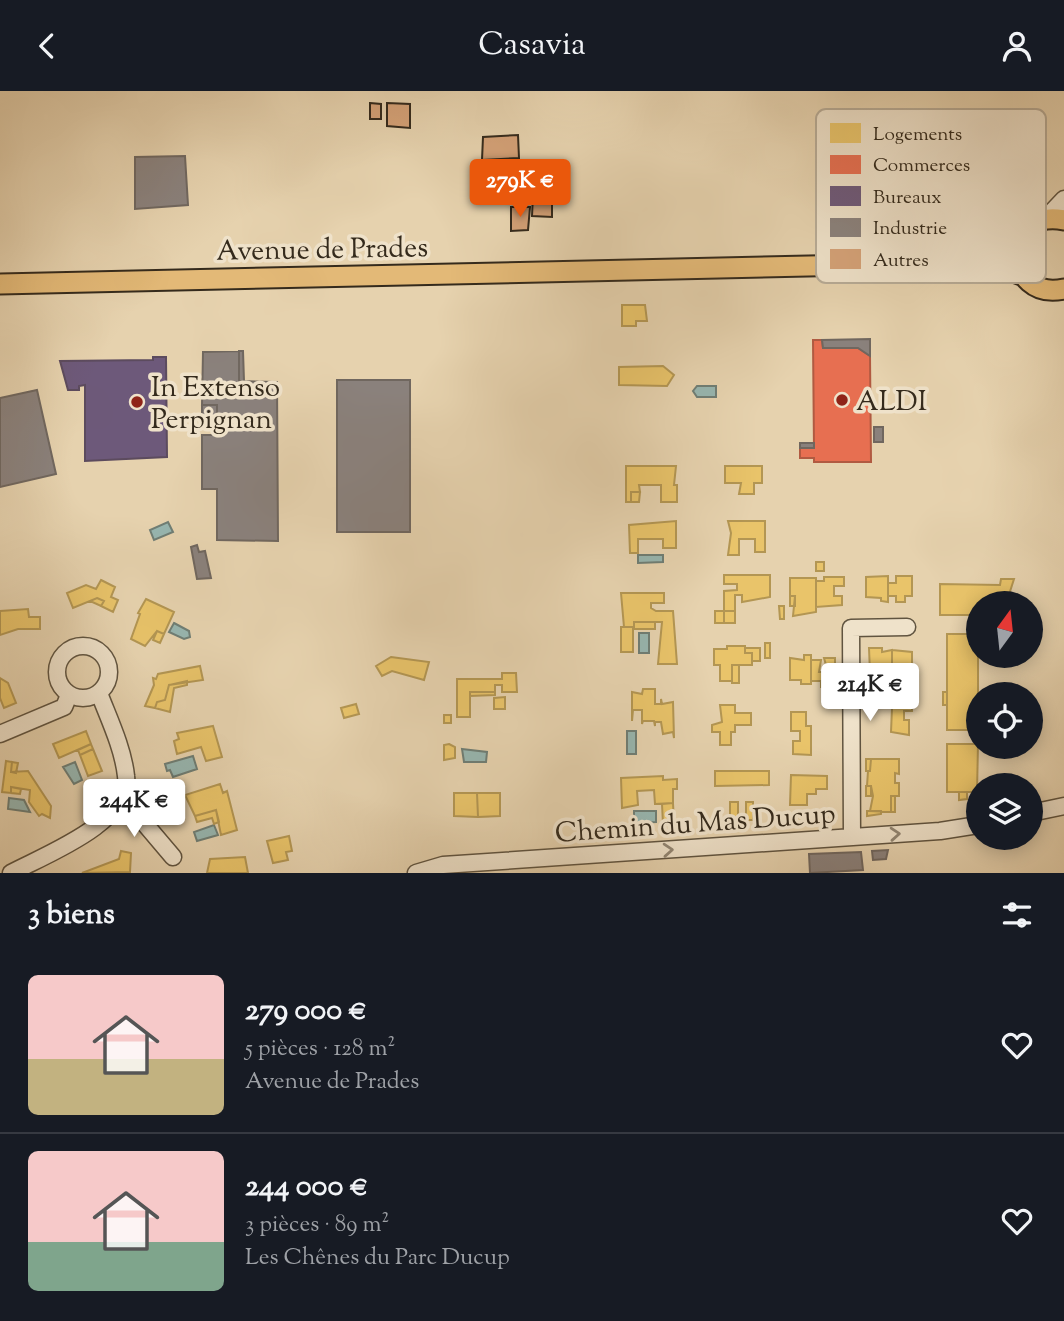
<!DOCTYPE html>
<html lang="fr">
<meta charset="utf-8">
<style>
:root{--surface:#171b24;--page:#242831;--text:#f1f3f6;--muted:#9ea1a6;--line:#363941;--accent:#ea580c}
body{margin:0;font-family:"Sorts Mill Goudy",serif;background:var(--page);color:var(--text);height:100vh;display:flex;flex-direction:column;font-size:26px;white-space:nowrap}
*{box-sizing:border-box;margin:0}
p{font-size:23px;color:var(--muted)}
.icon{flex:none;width:38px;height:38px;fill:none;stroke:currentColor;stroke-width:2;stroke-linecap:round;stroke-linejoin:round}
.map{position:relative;height:782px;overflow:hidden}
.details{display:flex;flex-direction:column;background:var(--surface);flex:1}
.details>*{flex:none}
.needle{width:46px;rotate:15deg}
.buttons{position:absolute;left:966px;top:500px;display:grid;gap:14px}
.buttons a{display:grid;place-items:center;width:77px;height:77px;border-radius:50%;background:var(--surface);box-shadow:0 4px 18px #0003;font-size:35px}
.price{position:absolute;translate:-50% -60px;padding:0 16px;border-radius:7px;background:#fff;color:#222;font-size:23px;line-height:46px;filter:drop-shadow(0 2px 4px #0008)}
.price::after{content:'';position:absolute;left:50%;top:42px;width:21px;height:16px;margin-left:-10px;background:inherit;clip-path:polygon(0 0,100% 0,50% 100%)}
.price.on{background:var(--accent);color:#fff}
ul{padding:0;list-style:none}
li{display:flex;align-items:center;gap:21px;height:175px;padding:0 28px}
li+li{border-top:2px solid var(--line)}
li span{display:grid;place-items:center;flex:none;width:196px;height:140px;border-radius:10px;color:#555}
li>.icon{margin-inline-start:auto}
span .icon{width:84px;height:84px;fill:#fffc;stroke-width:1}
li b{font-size:30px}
h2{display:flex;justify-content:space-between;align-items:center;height:84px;padding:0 28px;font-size:30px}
header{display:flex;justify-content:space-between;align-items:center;height:91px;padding:0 28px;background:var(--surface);font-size:32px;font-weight:600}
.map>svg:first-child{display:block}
</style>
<header><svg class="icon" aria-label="back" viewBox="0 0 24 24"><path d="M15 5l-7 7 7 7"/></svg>Casavia<svg class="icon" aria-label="person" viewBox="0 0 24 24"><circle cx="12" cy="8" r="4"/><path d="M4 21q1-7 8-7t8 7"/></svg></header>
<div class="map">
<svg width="1064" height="782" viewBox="0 0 1064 782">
<rect width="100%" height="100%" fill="#e6d2ae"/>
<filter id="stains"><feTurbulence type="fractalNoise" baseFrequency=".00286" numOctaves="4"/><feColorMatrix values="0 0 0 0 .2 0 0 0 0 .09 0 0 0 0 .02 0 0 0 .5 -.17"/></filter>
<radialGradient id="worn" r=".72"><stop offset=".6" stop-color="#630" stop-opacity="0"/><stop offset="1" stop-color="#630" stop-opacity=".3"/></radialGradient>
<path fill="#97b6b0" stroke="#6f7e75" stroke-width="2" d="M697,295H716V306H697L693,300Z
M168,431L173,441L154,449L150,439Z
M638,464H663V471L638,472Z
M174,532L189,540L190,546L184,548L169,541Z
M639,542H649V562H639Z
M627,640H636V663H627Z
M462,658L487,661L486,671H464Z
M193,665L197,678L173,686L170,679L167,680L165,673Z
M75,671L82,689L74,693L63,676Z
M9,707L24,709L30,721L8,718Z
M634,720H656V731L634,732Z
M214,734L218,744L197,750L194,741Z"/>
<path fill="#e9c46a" stroke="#b39653" stroke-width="2" d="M622,214H645L647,230H636V235H622Z
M663,275L674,284L667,295L619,294V276Z
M626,375H676L674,394H677V411H661V394H639L640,401H631V411H626Z
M725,375H762V392H754V403H739L741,392H725Z
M631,401H640L639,411H631Z
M676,430V457H663V448H638V462H630L629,434Z
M728,430H765V461H755V448H739V464H728L731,442Z
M816,471H824V480H816Z
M724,484H770V506L742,511V504H735V520H724V500L737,499V493H724Z
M888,485V511L881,510V507L866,506V486Z
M896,485H912V505H905V511H896V505H888V492H896Z
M824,486H844V495H834V505H842V514L816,516V490H824Z
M790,487H816V521L793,525L795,505H790Z
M1001,488H1014L1006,513H978V524H940V493L1000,494Z
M101,489L115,496L111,506L118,509L113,521L101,515L104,510L97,507L73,517L67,502L86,494L96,498Z
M621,502H664V512H651V517L656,520H673L677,573H658L662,531H634V536H624Z
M790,505H795V515H790Z
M97,507L104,510L101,515L90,510Z
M146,508L174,521L164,543L157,540L145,555L131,548L140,523L138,522Z
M779,515H784V528H780Z
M28,518L29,526H40V538H18L0,544V520Z
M715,520H724V532H715Z
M724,520H735V532H724Z
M634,531H655V538H634Z
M621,536H633V561H621Z
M157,540L164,543L160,552L153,549Z
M947,543H978V639H947Z
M765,552H770V567H765Z
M727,555H745V562H752V574H732V590H720V574H714V558H727Z
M745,557H760V570H752V562H745Z
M869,557H882V561L892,559V587L870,582Z
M892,559L912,561V582L892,587Z
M804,564H811V593H801V589H790V567L804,569Z
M391,566L429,571L424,589L392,580L382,585L376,575Z
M824,567H835V596H821V590H811V569H821L819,581H828Z
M732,574H739V592H732Z
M200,575L203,589L169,594L165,609L157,611L155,617L145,615L154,594L153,587L156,588L158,583Z
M502,582H516L517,601H502V594H495V601H470V626H457V588H502Z
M0,587L8,592L16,612L4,617L0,607Z
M187,590V594L174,597L170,621L155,617L157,611L165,609L169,594Z
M643,598H655V613H661V608L662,613L673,611L674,647L673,641L663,643L661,631H655V635L654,630H643L642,633V619H633L632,630V601L642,603Z
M470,601H495V604L470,605Z
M943,601H947V614H943Z
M505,606V618H494V607Z
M902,608H912V620H904V629H909V644L891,641L892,617H902Z
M356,613L359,623L344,627L341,617Z
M720,614H735V622H751V634H735V641H731V654H720V641H712V634L722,631Z
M791,621H806V635H811V664L793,663V650H800V640H791Z
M444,624H451V632H444Z
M213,635L222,666L206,670L201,656L177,663L174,650L179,648L177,642Z
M86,640L91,653L59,667L53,653Z
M91,653L93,658L80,664L78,659Z
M449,653L455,656V667L444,669V654Z
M947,653H978L977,701H947Z
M93,658L102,680L88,685L80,664Z
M866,668H871L870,680H866Z
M871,668H899V683L895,682V692H899V705H891V721L870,720L873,705L871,695H867L868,680H870Z
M6,670L12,671L11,681L28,680L51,715L50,727L42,723L39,725L29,711L30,699L11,696V702L2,701Z
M12,671L18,672L16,682L11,681Z
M715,680H769V694L715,695Z
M791,684L827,685V698H816V703H807V714H790Z
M663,685V689L677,688V698H673V712L655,713L654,699L637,700L638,714L622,717L621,687Z
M220,693L223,702L227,700L237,739L221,744L216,719L195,725L185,704Z
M866,695H871V705H866Z
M11,696L21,698L20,703L11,702Z
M959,701H967V708L959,709Z
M454,702H477L478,726L454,725Z
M477,702H500V725L478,726Z
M891,705H895V721H891Z
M730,711H738V729H730Z
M746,711H753V729H746Z
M673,712L674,732L663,733L662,713Z
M216,719L219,731L214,733L212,727L197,731L195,725Z
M867,720H881V723L867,725Z
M289,745L292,760L286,761L288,769L273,772L267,750Z
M121,760L131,762L130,781L82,782L119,768Z
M245,766L248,782H207L210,768Z"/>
<path fill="#e76f51" stroke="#b15a41" stroke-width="2" d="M813,249H822L823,257H858L870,265L871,371H814V367H800V357H814Z"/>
<path fill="#6d597a" stroke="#5c4b5e" stroke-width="2" d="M153,266H166L167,366L85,370V294L79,295V299H68L60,270L153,269Z"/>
<path fill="#8a817c" stroke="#70675f" stroke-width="2" d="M185,65L188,114L135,118V66Z
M870,248V265L858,257H823L822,249Z
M239,260H243L244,290H239Z
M239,260V290L277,291L278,450L217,449V398H202V344H217V314H202L203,261Z
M337,289H410V441H337Z
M37,299L56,383L0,396V307Z
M202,314H217V337H202Z
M874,336H883V351H874Z
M800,352H814V357H800Z
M197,454L199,461L205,460L211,487L197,488L191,456Z
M888,759L886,768L873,769L872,760Z
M861,761L863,779L810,782L809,763Z"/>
<path fill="#d4a177" stroke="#342a1c" stroke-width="2" d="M370,12L381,13V28H370Z
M387,12L410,13V37L387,35Z
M518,44L519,67L482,69L483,46Z
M533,104L552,105V126L532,125Z
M511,116H530L528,139L511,140Z"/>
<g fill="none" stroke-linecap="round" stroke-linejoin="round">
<defs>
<path id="minor" d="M1045,128L1064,108
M57 581a26 26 0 1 1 52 0a26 26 0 1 1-52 0Z
M0,643L64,616L69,604
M123,707L173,766
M1031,722L1064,715
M852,746L851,537L907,536
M11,782C45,764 132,731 126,685C123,657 109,628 99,602
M416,782L443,774L940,740L978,734"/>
<path id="major" d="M1064,129C1002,116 1003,211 1064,198
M902,161L1019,151
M0,193L947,172H990L1024,185"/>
</defs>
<use href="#minor" stroke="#605440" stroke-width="19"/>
<use href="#major" stroke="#342a1c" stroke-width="23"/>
<use href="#minor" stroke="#efe2ca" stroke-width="16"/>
<use href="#major" stroke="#e3b977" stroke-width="19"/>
</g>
<defs><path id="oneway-chevron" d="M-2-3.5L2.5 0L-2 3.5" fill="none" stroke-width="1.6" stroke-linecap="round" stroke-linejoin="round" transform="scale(1.75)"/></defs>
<g stroke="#928673">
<use href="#oneway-chevron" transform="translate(895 743) rotate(-4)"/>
<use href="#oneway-chevron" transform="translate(668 759) rotate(-4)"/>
</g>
<g fill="#8f2418" stroke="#efe2ca" stroke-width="2.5">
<circle cx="842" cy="309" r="7"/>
<circle cx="137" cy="311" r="7"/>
</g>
<g text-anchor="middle" stroke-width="7" stroke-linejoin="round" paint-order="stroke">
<g font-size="28" fill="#342a1c" stroke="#efe2ca">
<text transform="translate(322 157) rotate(-1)" y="10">Avenue de Prades</text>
<text transform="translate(695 731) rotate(-4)" y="10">Chemin du Mas Ducup</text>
</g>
<g font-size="28" fill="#342a1c" stroke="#efe2ca" text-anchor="start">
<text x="151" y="305">In Extenso<tspan x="151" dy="32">Perpignan</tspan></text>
<text x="856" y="319">ALDI</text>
</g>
</g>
<rect x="816" y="18" width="230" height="174" rx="10" fill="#efe2ca" stroke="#b7ab96" stroke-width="2"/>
<rect x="830" y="32" width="31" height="20" fill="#e9c46a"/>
<rect x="830" y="64" width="31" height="19" fill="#e76f51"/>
<rect x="830" y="95" width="31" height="20" fill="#6d597a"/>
<rect x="830" y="127" width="31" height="19" fill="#8a817c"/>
<rect x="830" y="158" width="31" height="20" fill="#d4a177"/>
<g font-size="19" fill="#342a1c">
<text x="873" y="49">Logements</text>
<text x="873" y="80">Commerces</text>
<text x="873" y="112">Bureaux</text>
<text x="873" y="143">Industrie</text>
<text x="873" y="175">Autres</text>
</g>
<rect width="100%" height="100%" filter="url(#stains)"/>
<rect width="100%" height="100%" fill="url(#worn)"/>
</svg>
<div class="buttons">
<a><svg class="needle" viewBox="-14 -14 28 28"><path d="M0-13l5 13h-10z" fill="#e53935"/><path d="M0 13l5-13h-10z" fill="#9ea1a6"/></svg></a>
<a><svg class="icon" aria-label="locate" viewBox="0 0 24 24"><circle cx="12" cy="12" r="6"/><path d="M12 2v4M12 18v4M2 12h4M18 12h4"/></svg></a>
<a><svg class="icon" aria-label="layers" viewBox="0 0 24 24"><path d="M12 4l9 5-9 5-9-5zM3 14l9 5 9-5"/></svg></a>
</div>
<b class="price on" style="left:520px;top:128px">279K €</b>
<b class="price" style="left:870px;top:632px">214K €</b>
<b class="price" style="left:134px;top:748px">244K €</b>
</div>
<section class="details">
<h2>3 biens<svg class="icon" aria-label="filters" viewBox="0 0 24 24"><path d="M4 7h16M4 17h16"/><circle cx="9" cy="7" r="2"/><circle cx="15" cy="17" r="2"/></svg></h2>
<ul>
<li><span style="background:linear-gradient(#f6c9c9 60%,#c2b280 0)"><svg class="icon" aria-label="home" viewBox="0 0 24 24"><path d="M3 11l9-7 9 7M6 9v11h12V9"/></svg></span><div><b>279 000 €</b><p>5 pièces · 128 m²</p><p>Avenue de Prades</p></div><svg class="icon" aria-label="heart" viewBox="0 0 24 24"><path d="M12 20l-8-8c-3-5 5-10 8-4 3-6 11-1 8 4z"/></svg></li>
<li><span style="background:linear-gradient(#f6c9c9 65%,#7fa58c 0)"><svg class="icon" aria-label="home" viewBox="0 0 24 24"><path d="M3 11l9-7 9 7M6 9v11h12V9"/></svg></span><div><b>244 000 €</b><p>3 pièces · 89 m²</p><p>Les Chênes du Parc Ducup</p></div><svg class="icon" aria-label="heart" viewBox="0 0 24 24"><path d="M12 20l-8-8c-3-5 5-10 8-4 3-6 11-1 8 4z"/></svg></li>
</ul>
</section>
